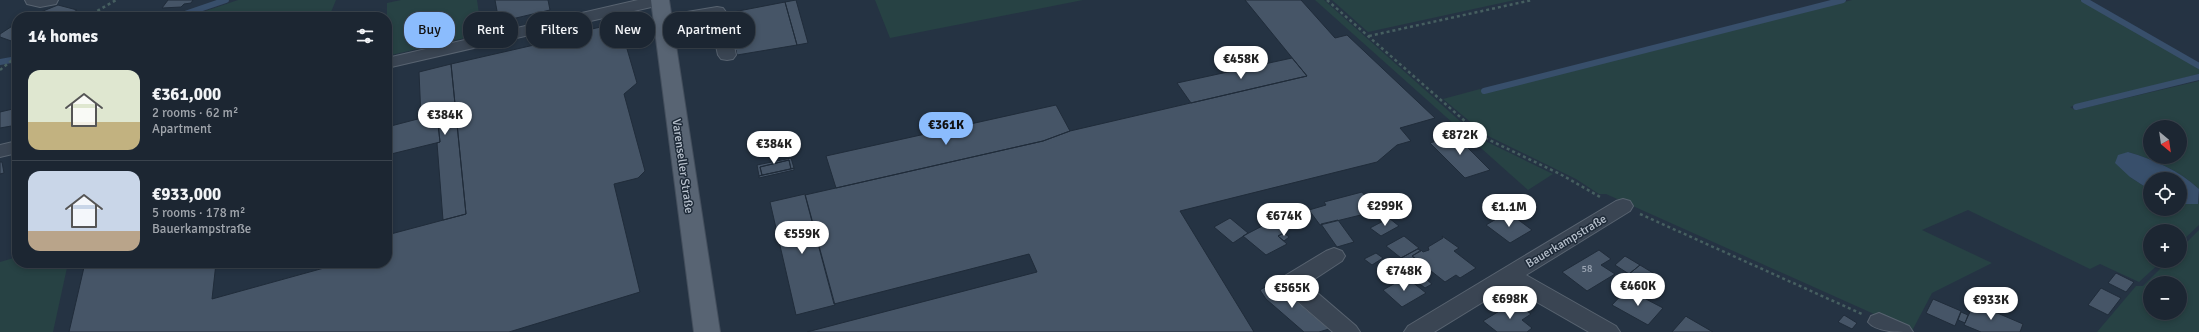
<!DOCTYPE html>
<meta charset="utf-8">
<style>
:root{--surface:#1c2632;--page:#29323e;--text:#f1f3f6;--muted:#a0a5ac;--line:#3a434d;--accent:#8bbcfd}
body{margin:0;font-family:Signika,sans-serif;background:var(--page);color:var(--text);height:100vh;display:flex;flex-direction:column;font-size:15px;white-space:nowrap}
*{box-sizing:border-box;margin:0}
p{font-size:13px;color:var(--muted)}
.icon{flex:none;width:22px;height:22px;fill:none;stroke:currentColor;stroke-width:2;stroke-linecap:round;stroke-linejoin:round}
.map{position:relative;flex:1;overflow:hidden}
.drawer{position:absolute;left:12px;top:12px;width:380px;height:256px;display:flex;flex-direction:column;background:var(--surface);border-radius:16px;box-shadow:0 2px 6px #0003,0 0 0 1px var(--line)}
.drawer>*{flex:none}
.guide{position:absolute;left:404px;top:12px;width:380px;height:36px;display:flex;gap:8px}
.needle{width:26px;rotate:151deg}
.controls{position:absolute;left:2143px;top:120px;display:grid;gap:8px}
.controls a{display:grid;place-items:center;width:44px;height:44px;border-radius:50%;background:var(--surface);box-shadow:0 2px 6px #0003,0 0 0 1px var(--line);font-size:20px}
.price{position:absolute;translate:-50% -34px;padding:0 9px;border-radius:14px;background:#fff;color:#222;font-size:13px;line-height:26px;filter:drop-shadow(0 1px 2px #0008)}
.price::after{content:'';position:absolute;left:50%;top:24px;width:12px;height:9px;margin-left:-6px;background:inherit;clip-path:polygon(0 0,100% 0,50% 100%)}
.price.selected{background:var(--accent);color:#111}
ul{padding:0;list-style:none}
li{display:flex;align-items:center;gap:12px;height:100px;padding:0 16px}
li+li{border-top:1px solid var(--line)}
li span{display:grid;place-items:center;flex:none;width:112px;height:80px;border-radius:12px;color:#555}
li>.icon{margin-inline-start:auto}
span .icon{width:48px;height:48px;fill:#fffc;stroke-width:1}
li b{font-size:17px}
h2{display:flex;justify-content:space-between;align-items:center;height:48px;padding:0 16px;font-size:17px}
.tag{padding:0 14px;border-radius:16px;background:var(--surface);box-shadow:0 2px 6px #0003,0 0 0 1px var(--line);font-size:14px;line-height:36px}
.tag.selected{background:var(--accent);color:#111}
.map>svg:first-child{display:block}
</style>
<div class="map">
<svg width="2199" height="332" viewBox="0 0 2199 332">
<rect width="100%" height="100%" fill="#253343"/>
<path fill="#274244" fill-rule="evenodd" d="M238,0H336L329,17H188Z
M401,0H477L482,34L387,56V3Z
M875,0H1083L890,38Z
M1315,0H1324L1479,138L1553,174L1528,190Z
M1332,0H1515L1368,32Z
M1852,0H2080L2199,68V74L2070,107L2075,110L2199,81V189C2178,170 2155,160 2128,152L2130,177L2150,190V209H2180V204H2198L2199,200V225L2180,243V231H2150V261H2162L2139,282L2100,264L2090,269L1968,210L1922,230L1992,263L1932,293L1912,331L1606,194H1599L1576,179L1486,135L1443,99L1480,89L1485,93ZM2150,127H2180V157H2150Z
M2199,230V332H2097L2136,286H2143L2168,261H2180V249ZM2150,283H2180V313H2150Z
M17,257V263H68L53,332H0V262Z"/>
<path fill="#384f6b" d="M2128,152C2155,160 2178,170 2199,189L2198,204H2180V179H2150V190L2130,177L2115,163L2118,155Z"/>
<g fill="none" stroke-linecap="round" stroke-linejoin="round">
<path stroke="#384f6b" stroke-width="6" d="M2084,0L2199,66
M176,17L226,0
M0,62L17,59
M1484,91L1843,0
M2076,107L2199,77"/>
</g>
<path fill="#465567" stroke="#202c3a" d="M168,0H193L191,3L184,4L181,7L162,8Z
M495,0H548L550,10L499,22Z
M796,0L808,43L797,45L785,2Z
M1245,0H1301L1335,38L1347,35L1435,118L1400,128L1411,141L1397,145L1377,162L1180,211L1254,332H807L1037,272L1029,254L834,304L805,195L1043,141L1070,131L1307,76Z
M785,2L797,45L737,55L736,50L733,51L727,21L729,20L728,13Z
M58,5L77,10L64,17H28Z
M17,23V43L0,37V34Z
M614,24L620,25L637,83L624,94L645,171L638,178L614,184L640,292L509,332H69L85,263H216L212,299L342,263H387V235L466,214L451,64L578,35L583,31Z
M1292,58L1307,76L1191,103L1177,83Z
M451,64L466,214L443,220L437,143L440,142L437,114L421,118L419,72Z
M1056,105L1070,131L1043,141L836,188L826,156Z
M17,108V125L0,128V112Z
M437,114L440,142L387,155V127Z
M1455,135L1490,170L1465,178L1430,143Z
M791,158L794,168L791,169L789,160L760,167L762,175L759,176L757,165Z
M789,160L791,169L762,175L760,167Z
M0,162H2L4,173L0,174Z
M794,168V170L759,178V176Z
M1362,192L1377,211L1320,225L1309,210L1326,205L1324,202Z
M805,194L835,305L796,315L770,202Z
M1504,195L1512,201L1501,207L1492,201Z
M1508,212L1532,230L1510,243L1486,225Z
M1230,218L1248,233L1233,243L1214,227Z
M1389,218L1399,226L1381,236L1370,228Z
M1338,220L1354,242L1337,247L1321,224Z
M1272,221L1280,222L1286,226V232L1278,236L1287,244L1266,255L1243,236Z
M1284,233L1289,237L1284,241L1278,236Z
M1404,236L1419,248L1401,258L1386,246Z
M1442,236L1459,248L1454,251L1476,268L1460,278L1456,275L1445,282L1412,256L1421,250L1423,252L1429,250L1428,247L1443,238Z
M1418,249L1421,251L1412,256L1424,265L1415,270L1401,258Z
M1599,250L1611,259L1601,265L1615,274L1587,291L1562,272Z
M1376,253L1383,258L1372,265L1364,259Z
M1625,256L1640,265L1629,274L1615,265Z
M1640,265L1658,276L1648,285L1629,274Z
M1417,272L1432,284L1425,288L1410,276Z
M2116,273L2134,282L2126,292L2108,283Z
M1406,277L1426,293L1402,307L1383,290Z
M1274,282L1329,329L1319,332H1304L1266,299L1260,290Z
M2101,288L2121,298L2108,315L2088,305Z
M1627,289L1663,308L1648,325L1612,305Z
M1933,299L1961,311L1955,326L1926,313Z
M1514,302L1531,314L1522,320L1532,328L1527,332H1497L1483,321Z
M1974,303L2023,324L2020,332H1981L1964,325Z
M1961,312L1968,315L1965,323L1958,320Z
M1844,315L1857,323L1852,329L1838,322Z
M1686,316L1687,317L1713,332H1672Z"/>
<g fill="none" stroke-linecap="round" stroke-linejoin="round">
<defs>
<path id="minor" d="M25,0H58L56,4L40,7L27,4Z
M638,0H668L666,4L660,5L387,68V58Z
M717,7L723,8L726,12L736,55L733,59L727,60L721,59L718,55L710,18L663,26L657,25L654,21L657,17Z
M17,141V153L0,157V145Z
M1623,199L1630,201L1633,206L1630,211L1526,275L1616,326L1620,332H1589L1509,286L1434,332H1404L1408,326L1616,201Z
M1334,248L1342,251L1345,256L1342,261L1307,284L1356,326L1360,332H1333L1283,289L1280,283L1283,277L1326,251Z
M1879,313L1909,326L1913,332C1898,332 1876,332 1868,322L1871,316Z"/>
<path id="major" d="M651,0H669L720,332H694Z"/>
</defs>
<use href="#minor" stroke="#586370" stroke-width="2"/>
<use href="#major" stroke="#434e5c" stroke-width="2"/>
<path stroke="#465f60" stroke-width="2.5" stroke-dasharray="3 3" stroke-linecap="butt" d="M1327,0L1483,137L1560,174L1602,198
M87,17L116,0
M1369,36L1532,0
M0,70L17,56
M1640,214L1862,314"/>
<use href="#minor" fill="#3a4553" fill-rule="evenodd"/>
<use href="#major" fill="#586473" fill-rule="evenodd"/>
</g>
<g text-anchor="middle" stroke-width="3" stroke-linejoin="round" paint-order="stroke">
<g font-size="10" fill="#9ba5b3">
<text x="1587" y="272">58</text>
</g>
<g font-size="12" fill="#b7c0cc" stroke="#1e2a38">
<text transform="translate(683 166) rotate(82)" y="4">Varenseller Straße</text>
<text transform="translate(1566 241) rotate(-31)" y="4">Bauerkampstraße</text>
</g>
</g>
</svg>
<div class="controls">
<a><svg class="needle" viewBox="-14 -14 28 28"><path d="M0-13l5 13h-10z" fill="#e53935"/><path d="M0 13l5-13h-10z" fill="#a0a5ac"/></svg></a>
<a><svg class="icon" aria-label="locate" viewBox="0 0 24 24"><circle cx="12" cy="12" r="6"/><path d="M12 2v4M12 18v4M2 12h4M18 12h4"/></svg></a>
<a>+</a>
<a>−</a>
</div>
<b class="price" style="left:1241px;top:80px">€458K</b>
<b class="price" style="left:445px;top:136px">€384K</b>
<b class="price selected" style="left:946px;top:146px">€361K</b>
<b class="price" style="left:1460px;top:156px">€872K</b>
<b class="price" style="left:774px;top:165px">€384K</b>
<b class="price" style="left:1385px;top:227px">€299K</b>
<b class="price" style="left:1509px;top:228px">€1.1M</b>
<b class="price" style="left:1284px;top:237px">€674K</b>
<b class="price" style="left:802px;top:255px">€559K</b>
<b class="price" style="left:1404px;top:292px">€748K</b>
<b class="price" style="left:1638px;top:307px">€460K</b>
<b class="price" style="left:1292px;top:309px">€565K</b>
<b class="price" style="left:1510px;top:320px">€698K</b>
<b class="price" style="left:1991px;top:321px">€933K</b>
<div class="guide">
<a class="tag selected">Buy</a>
<a class="tag">Rent</a>
<a class="tag">Filters</a>
<a class="tag">New</a>
<a class="tag">Apartment</a>
</div>
<section class="drawer">
<h2>14 homes<svg class="icon" aria-label="filters" viewBox="0 0 24 24"><path d="M4 7h16M4 17h16"/><circle cx="9" cy="7" r="2"/><circle cx="15" cy="17" r="2"/></svg></h2>
<ul>
<li><span style="background:linear-gradient(#dfe7d0 65%,#c2b280 0)"><svg class="icon" aria-label="home" viewBox="0 0 24 24"><path d="M3 11l9-7 9 7M6 9v11h12V9"/></svg></span><div><b>€361,000</b><p>2 rooms · 62 m²</p><p>Apartment</p></div></li>
<li><span style="background:linear-gradient(#c9d6e8 75%,#b9a48a 0)"><svg class="icon" aria-label="home" viewBox="0 0 24 24"><path d="M3 11l9-7 9 7M6 9v11h12V9"/></svg></span><div><b>€933,000</b><p>5 rooms · 178 m²</p><p>Bauerkampstraße</p></div></li>
</ul>
</section>
</div>
